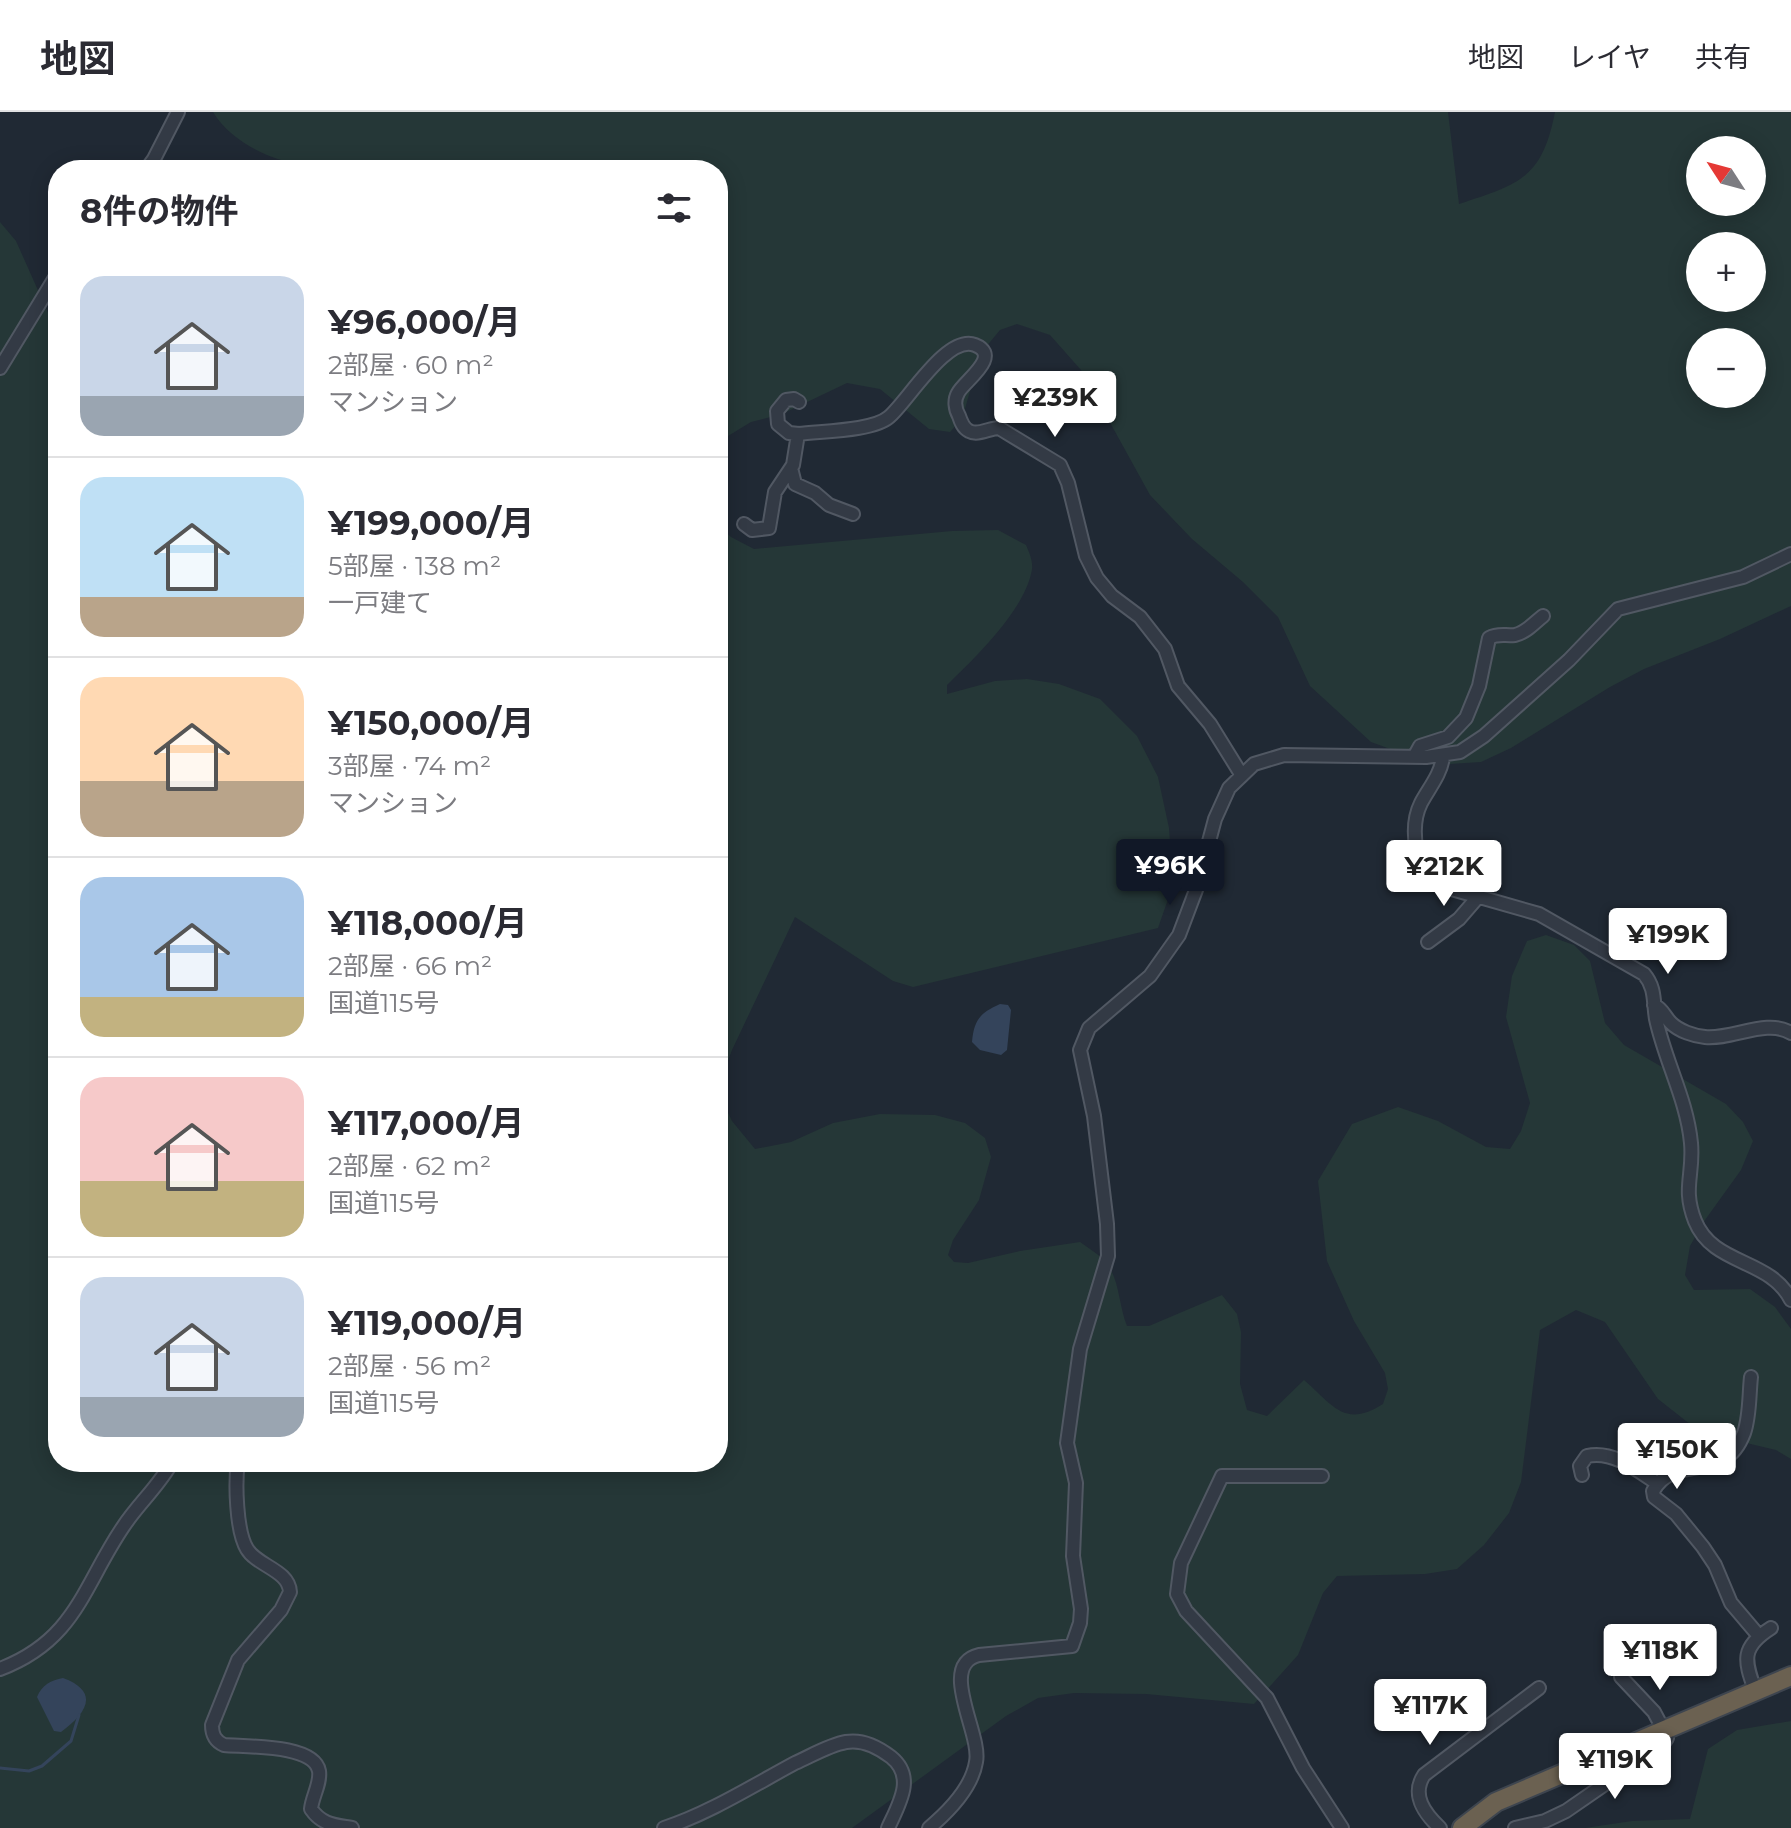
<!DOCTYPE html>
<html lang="ja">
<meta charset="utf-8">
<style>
:root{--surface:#fff;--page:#f7f7f7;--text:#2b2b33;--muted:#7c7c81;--line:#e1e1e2;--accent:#111827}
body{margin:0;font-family:Montserrat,"Noto Sans JP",sans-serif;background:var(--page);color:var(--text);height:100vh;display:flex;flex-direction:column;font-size:30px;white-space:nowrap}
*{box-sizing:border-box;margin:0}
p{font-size:26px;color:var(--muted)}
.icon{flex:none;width:44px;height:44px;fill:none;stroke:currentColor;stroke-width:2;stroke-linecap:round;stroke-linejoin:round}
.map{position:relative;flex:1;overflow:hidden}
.panel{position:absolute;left:48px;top:48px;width:680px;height:1312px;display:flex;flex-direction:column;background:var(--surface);border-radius:32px;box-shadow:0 4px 20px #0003}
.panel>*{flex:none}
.needle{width:52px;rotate:306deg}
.controls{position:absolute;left:1686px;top:24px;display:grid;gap:16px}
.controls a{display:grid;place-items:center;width:80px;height:80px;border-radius:50%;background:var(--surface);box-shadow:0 4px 20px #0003;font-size:40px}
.price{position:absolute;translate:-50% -68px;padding:0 18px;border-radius:8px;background:#fff;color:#222;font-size:26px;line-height:52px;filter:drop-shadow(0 2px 4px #0008)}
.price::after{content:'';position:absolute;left:50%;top:48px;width:24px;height:18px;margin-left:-12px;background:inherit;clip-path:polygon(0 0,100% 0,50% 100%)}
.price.on{background:var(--accent);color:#fff}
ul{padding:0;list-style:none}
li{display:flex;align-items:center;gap:24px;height:200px;padding:0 32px}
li+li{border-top:2px solid var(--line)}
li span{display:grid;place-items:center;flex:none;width:224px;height:160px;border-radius:24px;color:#555}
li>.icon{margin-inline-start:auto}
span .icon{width:96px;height:96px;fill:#fffc;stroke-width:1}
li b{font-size:34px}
h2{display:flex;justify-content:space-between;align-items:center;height:96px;padding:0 32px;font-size:34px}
header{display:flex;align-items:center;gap:48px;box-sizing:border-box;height:112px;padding:0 40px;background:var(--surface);border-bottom:2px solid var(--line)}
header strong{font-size:38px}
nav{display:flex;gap:44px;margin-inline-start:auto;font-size:28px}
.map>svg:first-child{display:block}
</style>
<header>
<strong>地図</strong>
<nav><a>地図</a><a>レイヤ</a><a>共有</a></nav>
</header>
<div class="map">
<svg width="1791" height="1716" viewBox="0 0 1791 1716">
<rect width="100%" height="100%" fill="#202934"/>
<path fill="#253737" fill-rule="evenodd" d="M213,0H1448L1459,92C1519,72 1542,67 1555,0H1791V494L1720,527L1644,557L1610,575L1511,636L1481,650L1434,653L1371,630L1310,574L1278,505L1243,470L1192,427L1150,383L1081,258L1050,223L1017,212L1000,218L981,241L962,307L950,320L929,317L880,277L847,271L782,302L751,310L728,324L718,340V58H306L307,54C272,49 232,31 213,0ZM1700,38H1752V90H1700ZM1700,134H1752V186H1700ZM1700,230H1752V282H1700Z
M0,110L16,129L58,223V1350H718V413L731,425L754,437L952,419L998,418L1026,433C1029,440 1033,449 1032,457C1026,497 975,546 947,573V582L995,569L1027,567L1059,572L1100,587L1137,624L1158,665L1169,716L1173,773L1158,816L913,875L893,869L795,805L732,938L722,964L721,986L732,1009L755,1037L791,1030L833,1011L880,1002L935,1003L965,1011L985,1026L991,1045L979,1088L953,1128L948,1143L954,1150L968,1151L1020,1139L1080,1130C1087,1135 1095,1140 1102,1146C1120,1163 1118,1192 1127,1214H1149L1222,1183L1237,1202L1241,1220L1240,1272L1247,1298L1267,1304L1304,1268C1332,1292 1344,1317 1383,1292L1388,1277L1385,1261L1354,1209L1327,1149L1318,1069L1352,1012L1398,995L1438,1009L1486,1035L1510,1037L1521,1019L1530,991L1506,905L1512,864L1527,829L1546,823L1574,833L1590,849L1605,911L1624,933L1726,992L1743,1010L1753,1029L1741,1058L1705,1108L1690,1134L1685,1163L1694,1178L1750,1177L1775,1195L1791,1217V1347L1776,1338L1700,1320L1658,1287L1605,1210L1576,1198L1540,1218L1521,1370L1509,1401L1484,1433L1457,1457L1425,1462L1337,1464L1323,1481L1298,1543L1254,1592L1146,1582L1074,1581L1038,1586L1006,1604L852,1716H0Z
M1791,1609V1716H1585L1632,1709L1690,1707L1708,1637L1737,1618Z"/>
<path fill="#34445b" d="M1000,892L1008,893L1011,898L1007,938L1001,943L980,938L972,930C974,908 980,901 1000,892Z
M63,1566C101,1580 86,1602 61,1620L54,1619L37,1585C42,1573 51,1568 63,1566Z"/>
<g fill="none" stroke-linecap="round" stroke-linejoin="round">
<path stroke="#34445b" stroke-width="3" d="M0,1656L29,1659L42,1654L71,1629L79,1603"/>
<defs>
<path id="minor" d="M146,58L154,47L178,0
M0,256L58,161
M799,290L794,287L786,288L777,299L778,312L789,321L799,322C821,319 873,319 889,305C908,289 947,222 975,233C1003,244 963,270 958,281C954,288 955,297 959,304C961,310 963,316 969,319C978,324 989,316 999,316L1060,353L1068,371L1086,444L1097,466L1112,484L1140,505L1165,537L1178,574L1210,612L1241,662
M791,356L795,372L815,381L829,393L853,402
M744,412L752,418L769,416L775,380L793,353L798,322
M1414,645L1420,634L1448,625L1466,606L1479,574L1489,526C1498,521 1505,524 1515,523C1527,520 1534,511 1543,504
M1443,645C1441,662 1429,676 1421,691C1411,711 1415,736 1421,755L1448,776L1539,802L1644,862C1656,876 1653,890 1656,907C1665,949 1687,988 1691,1031C1694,1063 1682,1076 1695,1109C1713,1154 1770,1146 1791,1188
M1428,830L1459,807L1478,785
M1654,893C1663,897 1664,904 1671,911C1679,919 1694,924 1705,925C1732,928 1767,906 1791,921
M1751,1265C1749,1283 1750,1304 1744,1321C1724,1374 1676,1339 1653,1379L1654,1385L1676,1402L1703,1435L1715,1453L1731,1491L1759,1524
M238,1350C235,1370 236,1419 247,1437C257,1454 289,1458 290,1480L281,1498L238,1548L212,1613C212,1623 215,1629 224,1633C245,1635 314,1632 319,1659C321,1671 312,1685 311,1697C322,1713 335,1713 352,1716
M1582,1363L1580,1354L1587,1344C1613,1338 1637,1358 1658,1372
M1322,1364H1222L1181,1451L1177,1482L1186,1499L1267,1586L1303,1656L1342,1716
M0,1557C76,1528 83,1474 123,1415C138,1392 159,1374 172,1350
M1621,1565L1654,1600L1663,1617
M1755,1578C1744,1548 1741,1535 1771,1516
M664,1716C708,1702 754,1673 795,1651C811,1644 829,1633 846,1630C863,1627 878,1635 891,1645C916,1665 899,1692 888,1716
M929,1716C948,1700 972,1675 976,1650C982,1622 937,1553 979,1543L1072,1534L1080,1511L1081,1497L1073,1444L1076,1371L1067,1331L1080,1237L1108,1144L1107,1112L1094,1004L1080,938L1089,916L1150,864L1179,823L1196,778L1215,707L1229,676L1254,652L1284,643L1426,645L1460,640L1484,624L1569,548L1618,497L1743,465L1791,442
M1440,1716C1424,1701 1411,1683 1424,1663L1539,1576
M1515,1716L1545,1709L1566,1699L1663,1632L1667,1626V1615"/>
<path id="highway" d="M1462,1716L1496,1690L1791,1564"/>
</defs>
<use href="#minor" stroke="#515863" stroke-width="16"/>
<use href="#highway" stroke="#3e454f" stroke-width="22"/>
<use href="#minor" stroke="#333a45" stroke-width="12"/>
<use href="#highway" stroke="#6b6151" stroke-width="18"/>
</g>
</svg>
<div class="controls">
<a><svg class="needle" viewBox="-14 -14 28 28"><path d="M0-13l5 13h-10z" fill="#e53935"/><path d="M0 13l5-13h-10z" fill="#7c7c81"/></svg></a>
<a>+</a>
<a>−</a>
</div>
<b class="price" style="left:1055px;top:327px">¥239K</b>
<b class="price on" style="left:1170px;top:795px">¥96K</b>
<b class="price" style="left:1444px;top:796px">¥212K</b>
<b class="price" style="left:1668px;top:864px">¥199K</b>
<b class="price" style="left:1677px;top:1379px">¥150K</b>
<b class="price" style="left:1660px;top:1580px">¥118K</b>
<b class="price" style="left:1430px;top:1635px">¥117K</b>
<b class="price" style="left:1615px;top:1689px">¥119K</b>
<section class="panel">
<h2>8件の物件<svg class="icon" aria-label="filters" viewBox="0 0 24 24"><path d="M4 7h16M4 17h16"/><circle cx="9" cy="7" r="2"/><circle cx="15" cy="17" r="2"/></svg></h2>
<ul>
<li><span style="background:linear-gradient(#c9d6e8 75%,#9aa5b1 0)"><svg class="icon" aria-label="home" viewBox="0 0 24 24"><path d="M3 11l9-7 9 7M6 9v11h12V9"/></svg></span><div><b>¥96,000/月</b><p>2部屋 · 60 m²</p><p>マンション</p></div></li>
<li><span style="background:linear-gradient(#bfe0f5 75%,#b9a48a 0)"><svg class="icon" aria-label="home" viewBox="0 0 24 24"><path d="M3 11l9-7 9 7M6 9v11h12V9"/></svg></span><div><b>¥199,000/月</b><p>5部屋 · 138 m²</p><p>一戸建て</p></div></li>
<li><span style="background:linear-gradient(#ffd9b3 65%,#b9a48a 0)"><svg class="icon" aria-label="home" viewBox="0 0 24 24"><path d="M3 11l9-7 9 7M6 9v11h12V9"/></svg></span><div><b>¥150,000/月</b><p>3部屋 · 74 m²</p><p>マンション</p></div></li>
<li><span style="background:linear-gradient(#a9c7e8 75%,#c2b280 0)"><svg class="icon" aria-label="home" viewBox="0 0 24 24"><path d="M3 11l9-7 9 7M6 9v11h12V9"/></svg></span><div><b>¥118,000/月</b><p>2部屋 · 66 m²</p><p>国道115号</p></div></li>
<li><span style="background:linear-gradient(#f6c9c9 65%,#c2b280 0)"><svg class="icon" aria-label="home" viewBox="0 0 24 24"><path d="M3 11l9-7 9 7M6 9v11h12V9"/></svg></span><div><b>¥117,000/月</b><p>2部屋 · 62 m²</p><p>国道115号</p></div></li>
<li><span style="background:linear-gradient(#c9d6e8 75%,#9aa5b1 0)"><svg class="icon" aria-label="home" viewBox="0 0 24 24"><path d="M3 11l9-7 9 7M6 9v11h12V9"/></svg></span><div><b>¥119,000/月</b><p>2部屋 · 56 m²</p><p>国道115号</p></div></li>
</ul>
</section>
</div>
